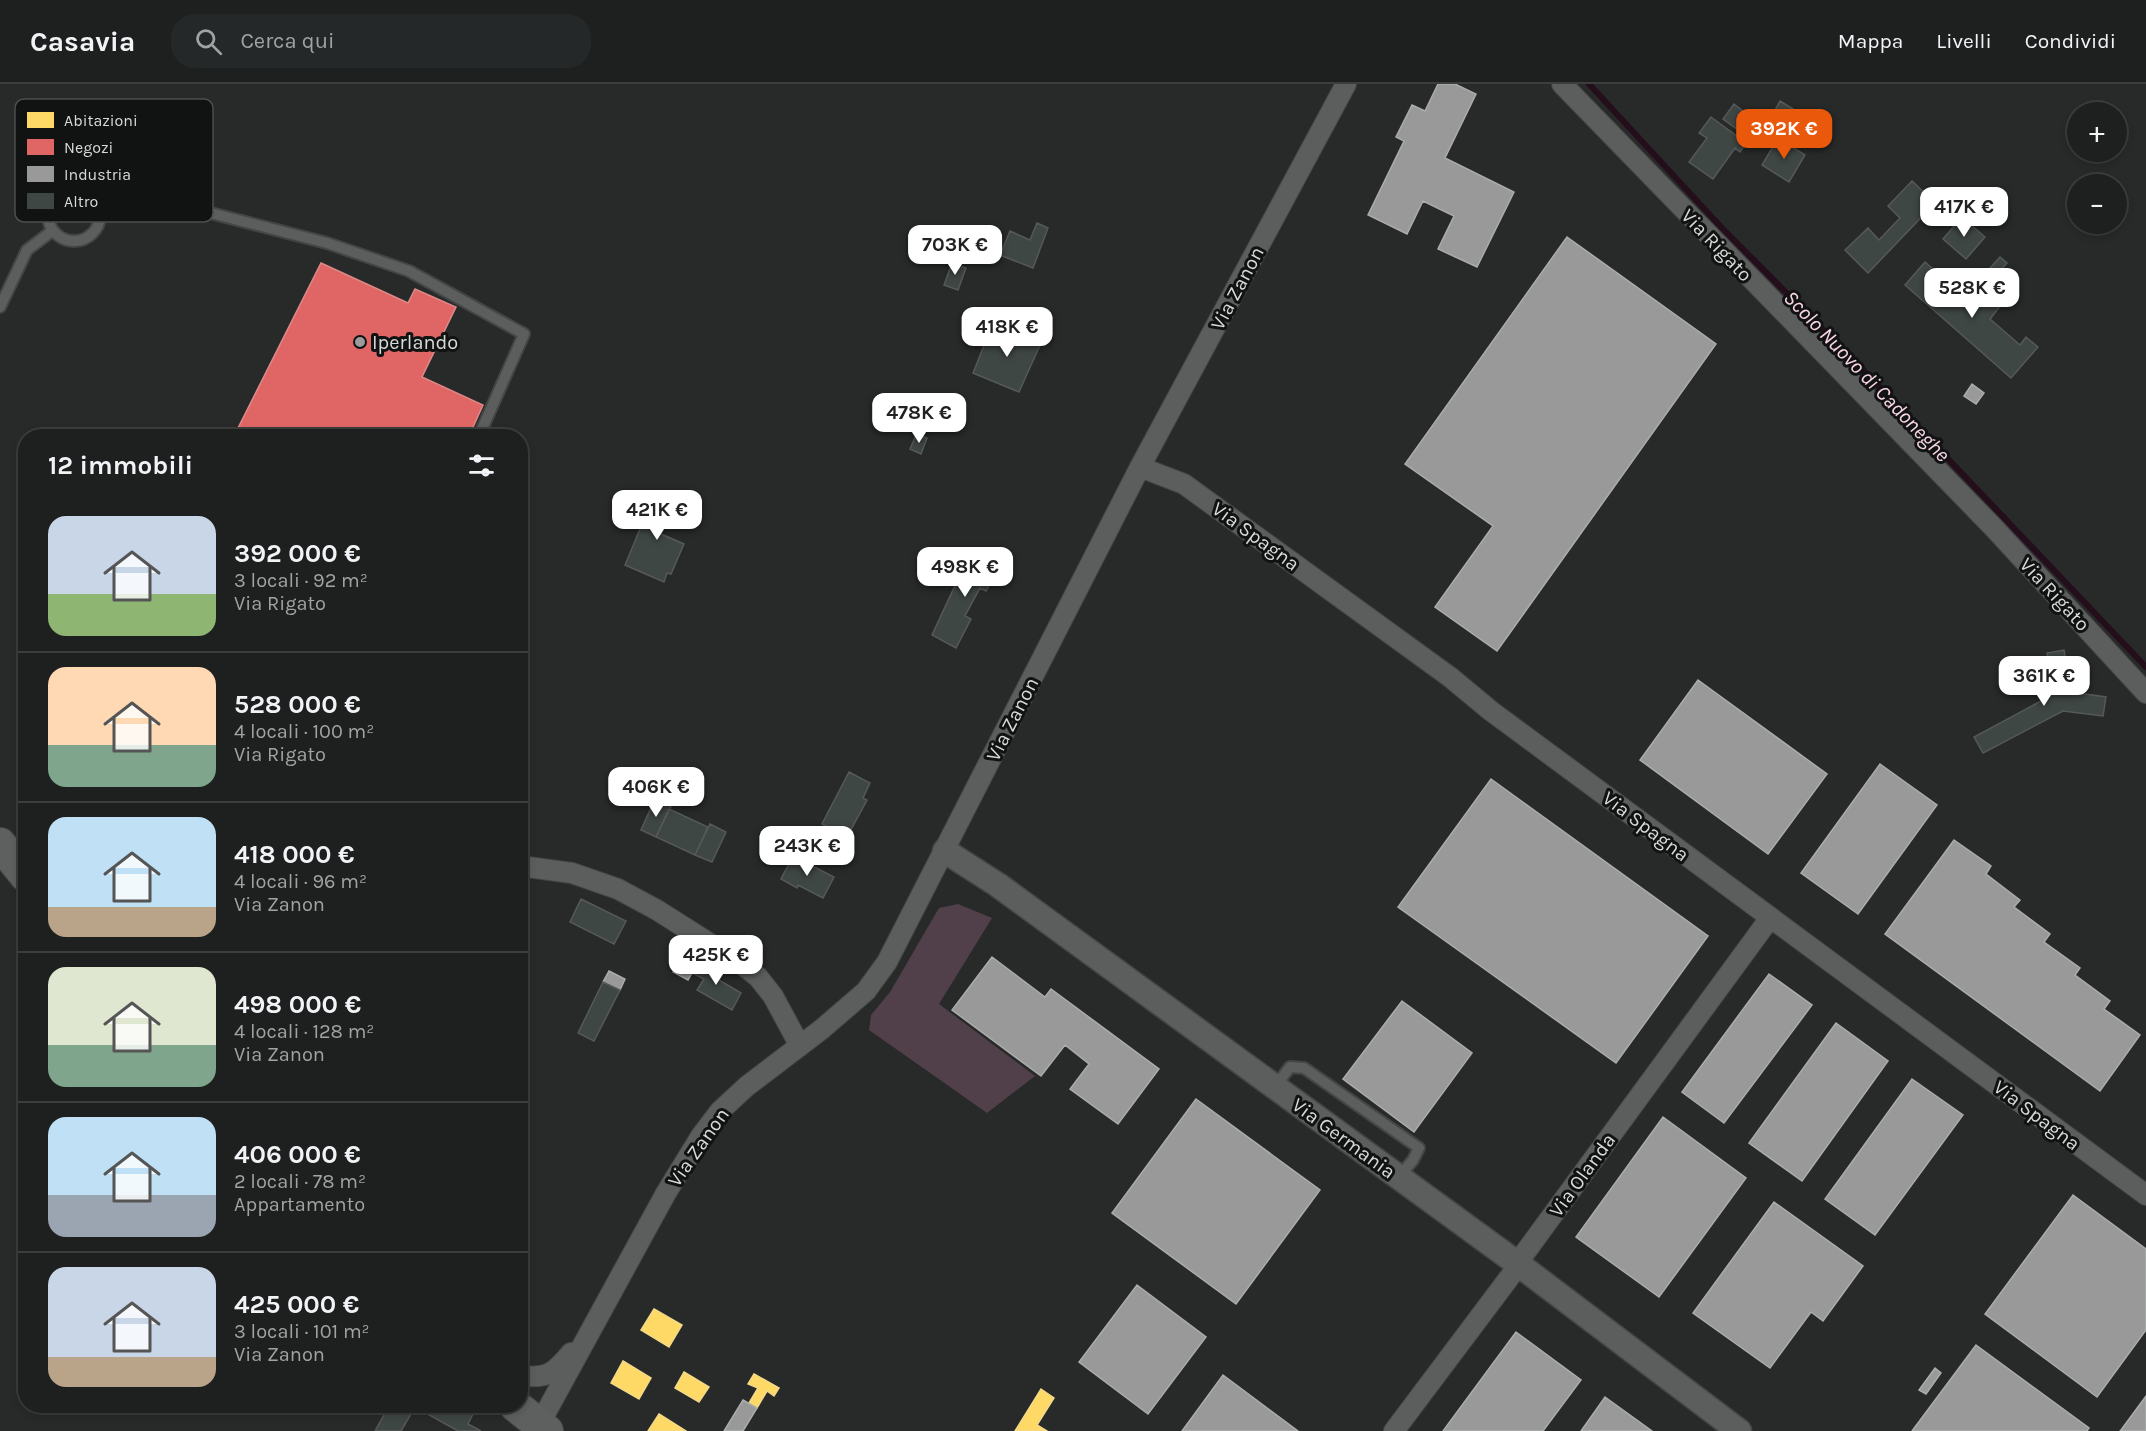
<!DOCTYPE html>
<html lang="it">
<meta charset="utf-8">
<style>
:root{--surface:#1d201f;--page:#252828;--text:#f1f3f6;--muted:#a0a3a4;--line:#3b3e3d;--accent:#ea580c}
body{margin:0;font-family:Karla,sans-serif;background:var(--page);color:var(--text);height:100vh;display:flex;flex-direction:column;font-size:22px;white-space:nowrap}
*{box-sizing:border-box;margin:0}
p{font-size:20px;color:var(--muted)}
.icon{flex:none;width:33px;height:33px;fill:none;stroke:currentColor;stroke-width:2;stroke-linecap:round;stroke-linejoin:round}
.map{position:relative;flex:1;overflow:hidden}
.side{position:absolute;left:18px;top:345px;width:510px;height:984px;display:flex;flex-direction:column;background:var(--surface);border-radius:24px;box-shadow:0 3px 9px #0003,0 0 0 2px var(--line)}
.side>*{flex:none}
.fabs{position:absolute;left:2067px;top:18px;display:grid;gap:12px}
.fabs a{display:grid;place-items:center;width:60px;height:60px;border-radius:50%;background:var(--surface);box-shadow:0 3px 9px #0003,0 0 0 2px var(--line);font-size:30px}
.price{position:absolute;translate:-50% -51px;padding:0 14px;border-radius:12px;background:#fff;color:#222;font-size:20px;line-height:39px;filter:drop-shadow(0 2px 3px #0008)}
.price::after{content:'';position:absolute;left:50%;top:36px;width:18px;height:14px;margin-left:-9px;background:inherit;clip-path:polygon(0 0,100% 0,50% 100%)}
.price.current{background:var(--accent);color:#fff}
ul{padding:0;list-style:none}
li{display:flex;align-items:center;gap:18px;height:150px;padding:0 30px}
li+li{border-top:2px solid var(--line)}
li span{display:grid;place-items:center;flex:none;width:168px;height:120px;border-radius:18px;color:#555}
li>.icon{margin-inline-start:auto}
span .icon{width:72px;height:72px;fill:#fffc;stroke-width:1}
li b{font-size:26px}
h2{display:flex;justify-content:space-between;align-items:center;height:72px;padding:0 30px;font-size:26px}
header{display:flex;align-items:center;gap:36px;box-sizing:border-box;height:84px;padding:0 30px;background:var(--surface);border-bottom:2px solid var(--line)}
header strong{font-size:28px}
nav{display:flex;gap:33px;margin-inline-start:auto;font-size:21px}
.search{width:420px;height:54px;background:var(--page);display:flex;align-items:center;gap:15px;box-sizing:border-box;padding:0 21px;border-radius:24px;color:var(--muted);font-size:22px}
.map>svg:first-child{display:block}
</style>
<header>
<strong>Casavia</strong>
<div class="search"><svg class="icon" aria-label="search" viewBox="0 0 24 24"><circle cx="10" cy="10" r="6"/><path d="M15 15l6 6"/></svg>Cerca qui</div>
<nav><a>Mappa</a><a>Livelli</a><a>Condividi</a></nav>
</header>
<div class="map">
<svg width="2146" height="1347" viewBox="0 0 2146 1347">
<rect width="100%" height="100%" fill="#272a29"/>
<path fill="#513f49" d="M958,820L992,834L939,920L1035,992L987,1029L869,946L871,931L890,908L939,824Z"/>
<path fill="#ffd966" stroke="#f3d988" stroke-width="1.5" d="M654,1225L682,1241L669,1263L641,1246Z
M623,1277L651,1294L639,1315L611,1299Z
M684,1288L709,1303L699,1318L675,1304Z
M754,1290L779,1304L774,1312L767,1307L757,1324L749,1319L758,1304L748,1300Z
M1041,1305L1054,1314L1037,1341L1047,1347H1015Z
M659,1330L686,1347H648Z"/>
<path fill="#e06666" stroke="#dd8988" stroke-width="1.5" d="M321,179L408,219L415,205L456,223L422,293L483,321L469,352H234Z"/>
<path fill="#999" stroke="#abacac" stroke-width="1.5" d="M1438,0H1455L1476,10L1445,74L1514,108L1477,183L1438,165L1454,132L1423,117L1407,150L1368,131L1404,57L1396,53L1412,21L1425,27Z
M1567,153L1716,260L1497,567L1435,523L1493,442L1405,380Z
M1972,300L1984,309L1976,320L1964,312Z
M1698,596L1827,690L1768,770L1640,676Z
M1880,680L1937,721L1858,830L1801,789Z
M1491,695L1708,852L1616,979L1398,823Z
M1954,756L1991,782L1986,790L2020,816L2014,823L2050,850L2044,858L2080,884L2075,891L2110,917L2104,925L2140,951L2100,1007L1885,850Z
M684,869L699,877L688,896L673,888Z
M992,873L1045,913L1051,905L1159,985L1118,1040L1070,1005L1089,980L1065,961L1041,992L952,926Z
M609,887L625,895L620,906L603,898Z
M1769,890L1812,921L1724,1039L1682,1008Z
M1402,917L1472,969L1414,1048L1343,995Z
M1836,939L1888,977L1802,1097L1749,1059Z
M1912,995L1963,1031L1875,1151L1825,1115Z
M1196,1015L1320,1106L1236,1220L1112,1129Z
M1663,1033L1746,1094L1659,1213L1576,1153Z
M2073,1111L2146,1165V1246L2097,1313L1985,1230Z
M1774,1118L1863,1182L1823,1237L1811,1228L1770,1284L1693,1229Z
M1137,1201L1206,1253L1148,1330L1079,1278Z
M1516,1248L1581,1296L1543,1347H1443Z
M1976,1261L2089,1344L2087,1347H1912Z
M1935,1284L1941,1289L1926,1310L1919,1306Z
M1223,1291L1298,1347H1182Z
M2146,1312V1347H2120L2121,1346Z
M1605,1313L1652,1347H1581Z
M743,1316L757,1324L743,1347H724Z"/>
<g fill="none" stroke-linecap="round" stroke-linejoin="round">
<path stroke="#250e1b" stroke-width="6" d="M1589,0L1722,144L1874,297L2146,583"/>
</g>
<path fill="#3f4744" stroke="#565957" stroke-width="1.5" d="M1780,17L1793,25L1786,38L1773,30Z
M1734,20L1752,34L1741,48L1723,35Z
M1711,33L1746,59L1740,68L1735,64L1713,95L1689,78L1707,54L1699,49Z
M1778,54L1805,71L1789,98L1762,81Z
M1912,97L1935,119L1868,189L1845,166L1868,144L1879,156L1900,134L1888,122Z
M1962,133L1985,153L1966,175L1943,155Z
M1037,139L1048,144L1033,184L1000,171L1010,147L1030,156Z
M2000,173L2007,179L1997,190L1990,184Z
M1925,178L1966,214L1978,200L2001,221L1990,235L2020,261L2026,253L2038,263L2011,294L1905,201Z
M952,179L966,184L958,206L944,201Z
M993,239L1041,259L1019,308L973,289Z
M916,351L927,354L921,370L910,365Z
M655,409L687,423L682,435L669,430L661,450L684,460L671,490L667,489L664,498L625,481Z
M977,466L1001,479L986,507L980,504L965,532L971,535L956,564L932,551L959,493L962,494Z
M2064,566L2071,608L2106,613L2103,632L2063,627L1983,669L1974,653L2054,610L2047,569Z
M849,688L870,699L863,714L867,716L847,753L822,740Z
M655,715L671,722L656,753L641,746Z
M669,725L708,743L695,771L656,753Z
M710,740L726,748L712,778L695,771Z
M793,772L834,793L823,814L798,801L797,804L781,795Z
M581,815L626,837L614,860L570,838Z
M699,877L722,890L719,896L741,909L732,926L697,906L704,895L692,889Z
M603,898L620,906L594,957L578,949Z
M389,1322H462L474,1328L468,1340L481,1347H458L415,1323L401,1347H375Z"/>
<g fill="none" stroke-linecap="round" stroke-linejoin="round">
<defs>
<path id="service" d="M48 131a26 26 0 1 1 52 0a26 26 0 1 1-52 0Z
M100,129L135,115L199,126L327,159L409,187L524,250L479,352
M0,223L27,166L52,147
M1275,1003L1290,983L1304,984L1419,1064L1413,1076L1399,1093"/>
<path id="minor" d="M1562,0L1994,444L2146,609
M1140,383L1184,400L1450,593L1491,627L2146,1111
M520,782L572,789L618,805L657,826L739,878L758,893L773,912L800,962
M520,1291C547,1296 555,1288 571,1269
M539,1341L666,1109L701,1052L720,1027L747,1002L822,945L866,907L887,878L1140,383L1346,0
M1394,1347L1512,1190L1524,1170L1770,834"/>
<path id="tertiary" d="M945,767L998,801L1518,1180L1739,1347"/>
<path id="primary" d="M0,760L26,792
M516,1322L547,1347"/>
</defs>
<use href="#service" stroke="#444545" stroke-width="14"/>
<use href="#minor" stroke="#444545" stroke-width="22"/>
<use href="#tertiary" stroke="#444545" stroke-width="27"/>
<use href="#primary" stroke="#444545" stroke-width="34"/>
<use href="#service" stroke="#5c5e5d" stroke-width="10"/>
<use href="#minor" stroke="#5c5e5d" stroke-width="20"/>
<use href="#tertiary" stroke="#5c5e5d" stroke-width="24"/>
<use href="#primary" stroke="#5e605f" stroke-width="32"/>
</g>
<circle fill="#999c9b" stroke="#111312" stroke-width="2" cx="360" cy="258" r="6"/>
<g text-anchor="middle" stroke-width="6" stroke-linejoin="round" paint-order="stroke">
<g font-size="20" fill="#d6dad8" stroke="#111312">
<text transform="translate(1717 161) rotate(46)" y="7">Via Rigato</text>
<text transform="translate(1237 204) rotate(-62)" y="7">Via Zanon</text>
<text transform="translate(1256 452) rotate(36)" y="7">Via Spagna</text>
<text transform="translate(2055 510) rotate(47)" y="7">Via Rigato</text>
<text transform="translate(1012 635) rotate(-63)" y="7">Via Zanon</text>
<text transform="translate(1646 742) rotate(37)" y="7">Via Spagna</text>
<text transform="translate(2037 1031) rotate(37)" y="7">Via Spagna</text>
<text transform="translate(1344 1054) rotate(36)" y="7">Via Germania</text>
<text transform="translate(698 1063) rotate(-55)" y="7">Via Zanon</text>
<text transform="translate(1582 1091) rotate(-54)" y="7">Via Olanda</text>
</g>
<g font-size="20" fill="#d6dad8" stroke="#111312" text-anchor="start">
<text x="372" y="265">Iperlando</text>
</g>
<g font-size="21" font-style="italic" fill="#fad4e7" stroke="#111312">
<text transform="translate(1867 292) rotate(46)" y="7">Scolo Nuovo di Cadoneghe</text>
</g>
</g>
<rect x="15" y="15" width="198" height="123" rx="9" fill="#111312" stroke="#4c4f4d" stroke-width="1.5"/>
<rect x="27" y="28" width="27" height="16" fill="#ffd966"/>
<rect x="27" y="55" width="27" height="16" fill="#e06666"/>
<rect x="27" y="82" width="27" height="16" fill="#999"/>
<rect x="27" y="109" width="27" height="16" fill="#3f4744"/>
<g font-size="16" fill="#d6dad8">
<text x="64" y="42">Abitazioni</text>
<text x="64" y="69">Negozi</text>
<text x="64" y="96">Industria</text>
<text x="64" y="123">Altro</text>
</g>
</svg>
<div class="fabs">
<a>+</a>
<a>−</a>
</div>
<b class="price current" style="left:1784px;top:76px">392K €</b>
<b class="price" style="left:1964px;top:154px">417K €</b>
<b class="price" style="left:955px;top:192px">703K €</b>
<b class="price" style="left:1972px;top:235px">528K €</b>
<b class="price" style="left:1007px;top:274px">418K €</b>
<b class="price" style="left:919px;top:360px">478K €</b>
<b class="price" style="left:657px;top:457px">421K €</b>
<b class="price" style="left:965px;top:514px">498K €</b>
<b class="price" style="left:2044px;top:623px">361K €</b>
<b class="price" style="left:656px;top:734px">406K €</b>
<b class="price" style="left:807px;top:793px">243K €</b>
<b class="price" style="left:716px;top:902px">425K €</b>
<section class="side">
<h2>12 immobili<svg class="icon" aria-label="filters" viewBox="0 0 24 24"><path d="M4 7h16M4 17h16"/><circle cx="9" cy="7" r="2"/><circle cx="15" cy="17" r="2"/></svg></h2>
<ul>
<li><span style="background:linear-gradient(#c9d6e8 65%,#8fb573 0)"><svg class="icon" aria-label="home" viewBox="0 0 24 24"><path d="M3 11l9-7 9 7M6 9v11h12V9"/></svg></span><div><b>392 000 €</b><p>3 locali · 92 m²</p><p>Via Rigato</p></div></li>
<li><span style="background:linear-gradient(#ffd9b3 65%,#7fa58c 0)"><svg class="icon" aria-label="home" viewBox="0 0 24 24"><path d="M3 11l9-7 9 7M6 9v11h12V9"/></svg></span><div><b>528 000 €</b><p>4 locali · 100 m²</p><p>Via Rigato</p></div></li>
<li><span style="background:linear-gradient(#bfe0f5 75%,#b9a48a 0)"><svg class="icon" aria-label="home" viewBox="0 0 24 24"><path d="M3 11l9-7 9 7M6 9v11h12V9"/></svg></span><div><b>418 000 €</b><p>4 locali · 96 m²</p><p>Via Zanon</p></div></li>
<li><span style="background:linear-gradient(#dfe7d0 65%,#7fa58c 0)"><svg class="icon" aria-label="home" viewBox="0 0 24 24"><path d="M3 11l9-7 9 7M6 9v11h12V9"/></svg></span><div><b>498 000 €</b><p>4 locali · 128 m²</p><p>Via Zanon</p></div></li>
<li><span style="background:linear-gradient(#bfe0f5 65%,#9aa5b1 0)"><svg class="icon" aria-label="home" viewBox="0 0 24 24"><path d="M3 11l9-7 9 7M6 9v11h12V9"/></svg></span><div><b>406 000 €</b><p>2 locali · 78 m²</p><p>Appartamento</p></div></li>
<li><span style="background:linear-gradient(#c9d6e8 75%,#b9a48a 0)"><svg class="icon" aria-label="home" viewBox="0 0 24 24"><path d="M3 11l9-7 9 7M6 9v11h12V9"/></svg></span><div><b>425 000 €</b><p>3 locali · 101 m²</p><p>Via Zanon</p></div></li>
</ul>
</section>
</div>
